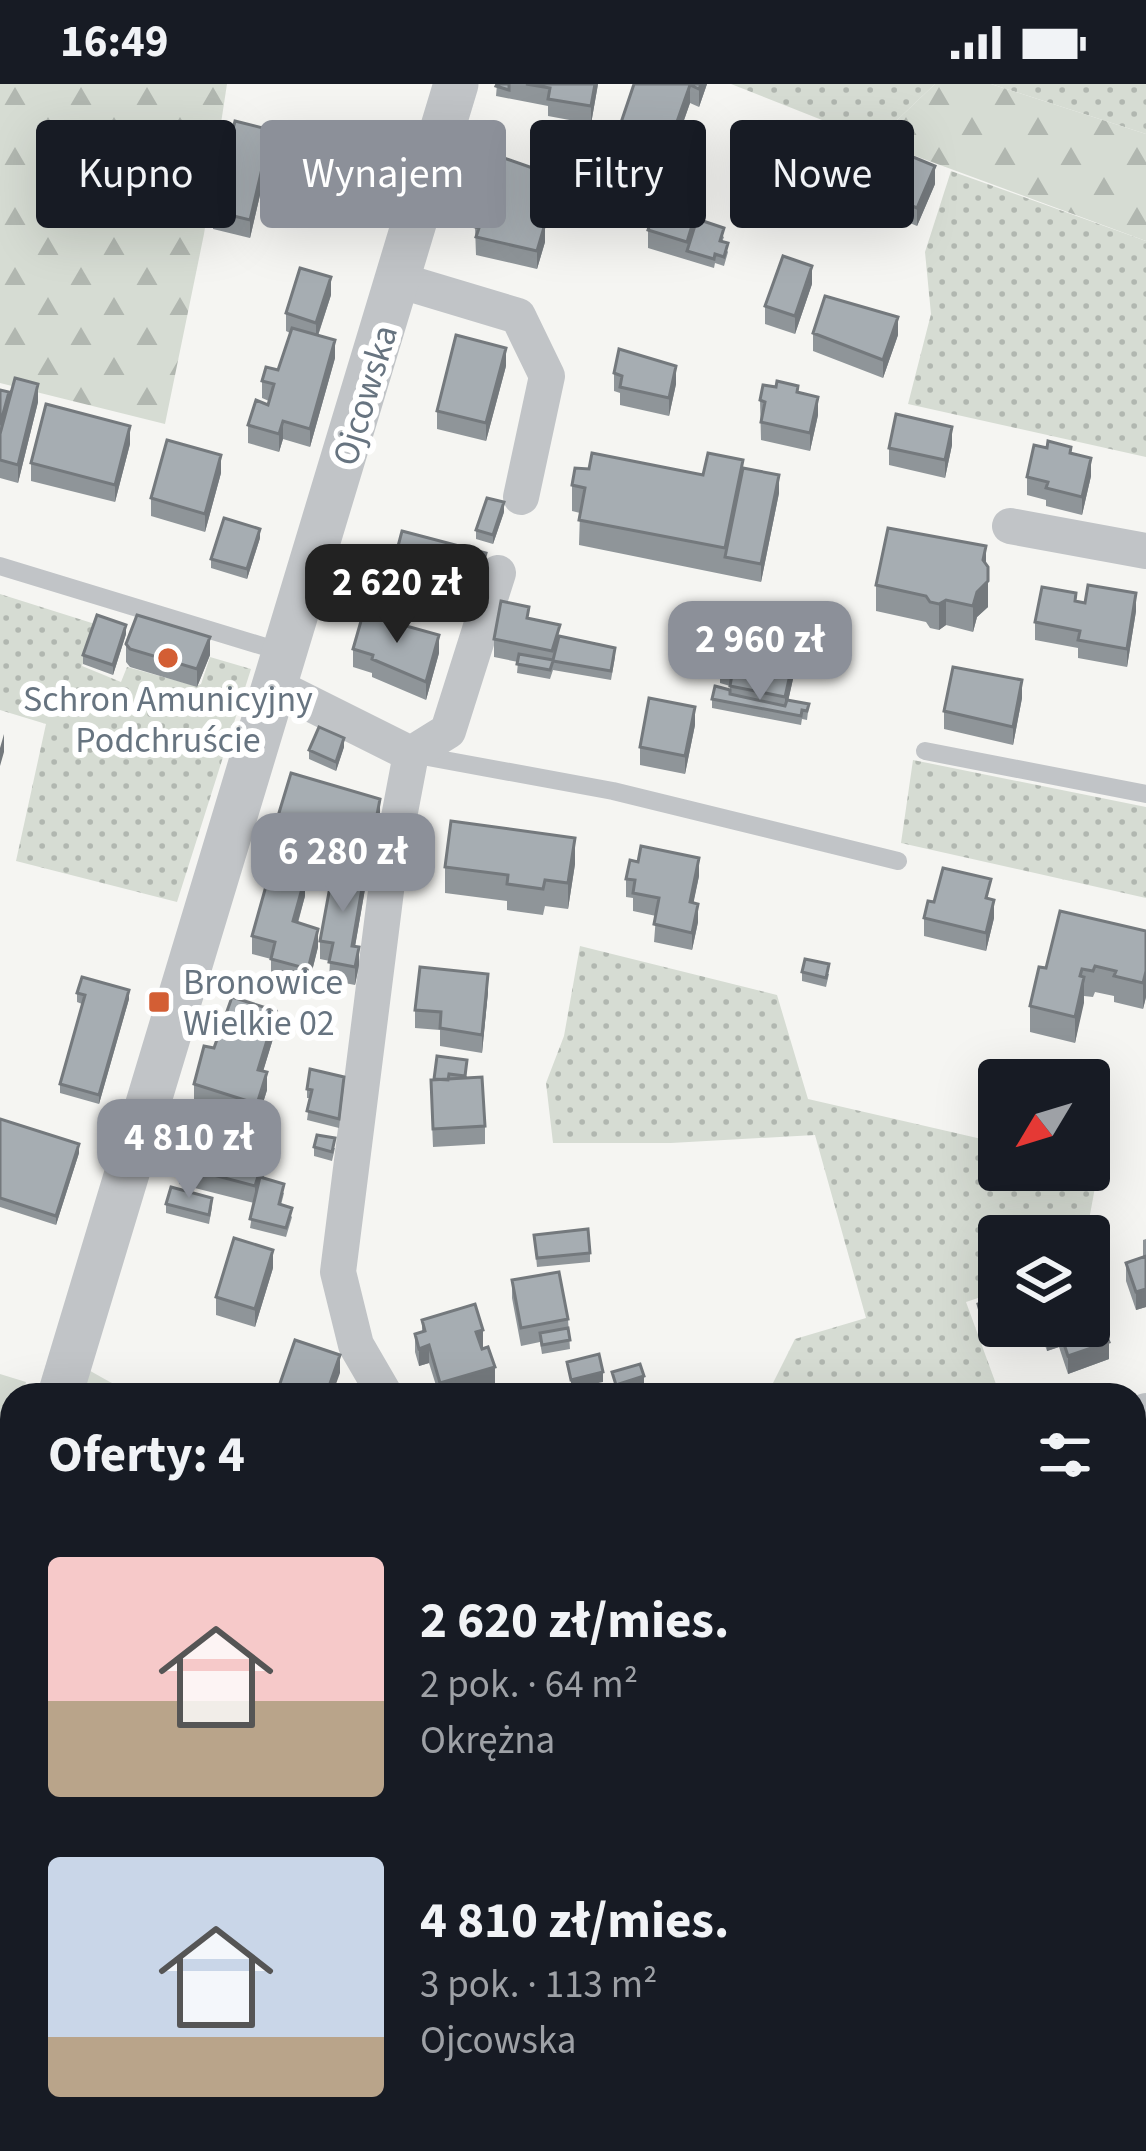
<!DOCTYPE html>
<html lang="pl">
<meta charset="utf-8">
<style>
:root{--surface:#171b24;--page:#20242c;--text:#f1f3f6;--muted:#9ea1a6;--accent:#8c9099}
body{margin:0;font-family:"Source Sans 3",sans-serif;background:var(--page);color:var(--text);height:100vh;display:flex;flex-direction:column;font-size:45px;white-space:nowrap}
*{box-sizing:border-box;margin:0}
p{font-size:39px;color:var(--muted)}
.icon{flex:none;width:66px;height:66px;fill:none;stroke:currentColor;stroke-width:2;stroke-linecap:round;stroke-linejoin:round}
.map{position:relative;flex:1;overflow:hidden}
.details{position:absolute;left:0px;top:1299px;width:1146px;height:768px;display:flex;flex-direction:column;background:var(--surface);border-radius:36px 36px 0 0;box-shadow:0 12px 48px #0002}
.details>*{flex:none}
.banner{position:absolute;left:36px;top:36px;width:1074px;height:108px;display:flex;gap:24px}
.needle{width:78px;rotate:232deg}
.fabs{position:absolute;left:978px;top:975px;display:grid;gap:24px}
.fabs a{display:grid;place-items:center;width:132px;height:132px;border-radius:12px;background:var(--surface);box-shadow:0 12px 48px #0002;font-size:60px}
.price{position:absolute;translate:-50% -102px;padding:0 27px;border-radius:24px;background:var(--accent);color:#fff;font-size:39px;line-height:78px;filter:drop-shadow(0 3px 6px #0008)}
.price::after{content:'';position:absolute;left:50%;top:72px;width:36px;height:27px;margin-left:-18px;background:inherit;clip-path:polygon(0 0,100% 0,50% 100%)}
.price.active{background:#222;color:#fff}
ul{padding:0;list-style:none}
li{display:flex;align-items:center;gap:36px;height:300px;padding:0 48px}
li span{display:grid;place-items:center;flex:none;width:336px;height:240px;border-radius:12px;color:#555}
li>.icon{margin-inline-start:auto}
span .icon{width:144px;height:144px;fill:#fffc;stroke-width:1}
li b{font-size:51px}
h2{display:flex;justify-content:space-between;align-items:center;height:144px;padding:0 48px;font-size:51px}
.tag{padding:0 42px;border-radius:12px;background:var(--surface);box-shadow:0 12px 48px #0002;font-size:42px;line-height:108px}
.tag.active{background:var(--accent);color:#fff}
.status{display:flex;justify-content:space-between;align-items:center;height:84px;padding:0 60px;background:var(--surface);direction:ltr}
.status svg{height:33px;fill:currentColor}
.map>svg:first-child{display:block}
</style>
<div class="status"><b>16:49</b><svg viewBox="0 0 49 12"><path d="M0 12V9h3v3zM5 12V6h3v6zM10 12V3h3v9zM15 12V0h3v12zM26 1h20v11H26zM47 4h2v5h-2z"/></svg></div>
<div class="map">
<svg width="1146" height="2067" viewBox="0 0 1146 2067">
<defs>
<pattern id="grass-dots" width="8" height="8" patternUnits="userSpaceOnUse" patternTransform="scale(3)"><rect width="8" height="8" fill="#d6dcd3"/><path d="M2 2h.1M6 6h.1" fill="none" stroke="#b1b7b0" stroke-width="1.8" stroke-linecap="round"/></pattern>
<pattern id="forest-firs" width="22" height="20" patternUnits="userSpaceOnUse" patternTransform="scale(3)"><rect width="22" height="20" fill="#d6dcd3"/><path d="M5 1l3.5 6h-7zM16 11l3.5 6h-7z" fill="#b1b7b0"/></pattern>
</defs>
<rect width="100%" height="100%" fill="#f5f5f2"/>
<path fill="url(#grass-dots)" d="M731,0H935L875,57Z
M991,0H1146V50Z
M951,87L1146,157V373L908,320L931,230L925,168Z
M0,510L95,540L82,582L121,598L127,583L196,602L201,600L210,573L251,585L177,818L16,777L46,640L0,626Z
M913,676L1146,723V814L901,759Z
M580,862L777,911L808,1015L999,1059V1086H1089V1080L1099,1082L1086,1152H999V1207L966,1218L1000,1311H767L795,1255L866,1234L815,1051L671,1059H553L546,999L564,952Z
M0,1879L12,1881V2034L0,2032Z
M130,2055H1003L1071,2067H199Z"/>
<path fill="url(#forest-firs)" d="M0,0H227L204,150L165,340L0,299Z
M935,0H991L1146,50V157L875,57Z
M85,1284L133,1311H77Z
M0,1290L26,1298L23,1311H12V1357L0,1388Z
M1146,1438V2067H1071L1003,2055H1134V1442Z
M12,1527V1881L0,1879V1567Z
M0,2032L12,2034V2055H130L199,2067H0Z"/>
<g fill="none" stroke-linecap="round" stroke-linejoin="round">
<path stroke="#c1c4c7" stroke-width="18" d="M0,482L282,568
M925,667L1146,710
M417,671L613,707L898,777"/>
<path stroke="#c1c4c7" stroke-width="36" d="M398,196L518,232L547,292L521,413
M1010,442L1146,467
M275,602L411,670L388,791L338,1188L356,1261L385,1311
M411,670L448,647L498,489
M1134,1331L1146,1327"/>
<path stroke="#c1c4c7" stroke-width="45" d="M60,1311L456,0
M0,1483L12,1446"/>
</g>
<path fill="#8f9599" d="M497,0H598L591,40L548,32V22L496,12Z
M634,0H707L699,23L690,19L668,82L692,107L687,122L697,135L724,153L722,158L728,168L724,182L715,179L714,184L648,164V146L652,132L643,128V108L608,95V77Z
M271,64L250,154L213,145V127Z
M935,100L917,142L884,128V110Z
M479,105L544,106L537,129L545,158L537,185L476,171L475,143L480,124L479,123Z
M812,200L795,250L765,240V222Z
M331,211L318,252L335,274L310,363L283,355L279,368L248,359V341L268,321L269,317L262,314V297L278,286L290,249L286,247V229Z
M813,249L898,251L883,294L813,267Z
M506,282L486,357L437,345V327Z
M614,289L676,300L669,332L620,321V309L614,307Z
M0,306L9,318H38L18,399L0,394Z
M798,308L818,331L810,367L761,356L760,316Z
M130,360L115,418L31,397V379Z
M952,361L945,394L889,381V364Z
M1047,364L1071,370L1091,392L1082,431L1046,422V416L1027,411V393Z
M743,384L779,409L761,498L579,461L580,429L572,427V401L703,391Z
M221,389L205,448L151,432V414Z
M504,428L493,460L476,455V446Z
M260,454L247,495L211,484V475Z
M986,480L988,523L977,533L973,548L946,541L939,546L930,544L926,538L876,527V501Z
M380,487H486L473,533L390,510L380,505Z
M1076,518L1136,527L1127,583L1078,574V564L1035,556V538Z
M529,535L560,552L615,573L611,596L553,586L550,595L517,589L518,578L494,573V555Z
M126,550L113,591L83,580V571Z
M753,558L795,586L788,617L809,620L807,636L802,635L801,641L712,624V615L730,606V602L720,599V581Z
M126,560L210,571L197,603L130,583L126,578Z
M353,565L439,569L426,616L372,593V589L353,583Z
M1022,614L1013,661L944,645V627Z
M695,641L685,690L640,681V663Z
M344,663L336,687L309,675V666Z
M380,733L376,754L367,751L362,767L341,762L338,782L365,805L355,862L359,881L355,901L329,896L330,877L320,875V857L331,795L280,785L281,762L275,760V742Z
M575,780L568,825L545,822L543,831L507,826V817L445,809V783Z
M699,792L693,819L698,838L692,866L654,858L656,832L633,827V814L626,813V795Z
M305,812L298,839L318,863L308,903L271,893V875L252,870V852Z
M990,815L994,834L986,867L924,852V834L934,818Z
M1146,847V913L1143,925L1114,918V912L1095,908L1093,913L1084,912L1075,959L1030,948V922L1046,884Z
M802,888L829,890L826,903L802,897Z
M488,908L482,969L440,962V946L415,944V926Z
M77,909L129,915L99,1020L60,1009V1000L82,920L77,918Z
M276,945L263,987L267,1006L257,1038L194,1018V1000L214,964Z
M467,976L466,994L485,1042V1060L433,1063L431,1014L434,996Z
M344,1002L339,1044L307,1036L310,1014H307V1005Z
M0,1035L79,1069L56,1141L0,1123Z
M314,1063L335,1064L332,1077L314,1072Z
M268,1078L263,1094L284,1109L281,1121L292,1133L286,1153L250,1144L254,1119L179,1100V1082Z
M166,1120L212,1123L209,1140L166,1129Z
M534,1151L590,1169V1178L537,1183Z
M1146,1155V1223L1136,1226L1126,1197V1179L1143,1173V1156Z
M273,1184L255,1243L216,1231V1213Z
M512,1196L568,1235L570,1265L542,1270L540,1258L521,1262L512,1214Z
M978,1220L1010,1244V1251L986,1258L978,1229Z
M422,1236L483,1264H481L495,1301L460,1311H439L429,1279L419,1282L415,1268V1250L422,1248Z
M1042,1242H1089L1109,1275L1068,1290L1059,1263L1047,1267L1042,1253Z"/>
<path fill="#74797d" d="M595,0H598L591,40V22Z
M701,0H707L699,23V5Z
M690,1V19L662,98V80Z
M271,46V64L250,154V136Z
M935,82V100L917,142V124Z
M544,88V106L532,145V127Z
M692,89V107L681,138V120Z
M545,140V158L537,185V167Z
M812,182V200L795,250V232Z
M331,193V211L316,257V239Z
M898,233V251L883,294V276Z
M335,256V274L310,363V345Z
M506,264V282L486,357V339Z
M676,282V300L669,332V314Z
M38,300V318L18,399V381Z
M818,313V331L810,367V349Z
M283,337V355L279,368V350Z
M130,342V360L115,418V401Z
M952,343V361L945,394V376Z
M221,371V389L205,448V430Z
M1091,374V392L1082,431V413Z
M779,391V409L761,498V480Z
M504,418V428L493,460V451Z
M260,445V454L247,495V485Z
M986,462V488L988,483V523L977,533L973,548V522Z
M486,469V487L473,533V516Z
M1136,509V527L1127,583V565Z
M946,516V541L939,546V520Z
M126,541V550L113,591V581Z
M439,551V569L426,616V598Z
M210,553V571L197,603V585Z
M795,568V586L785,631V613Z
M1022,596V614L1013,661V643Z
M695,623V641L685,690V672Z
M4,650V668L0,682V664Z
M344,654V663L336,687V678Z
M380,715V733L376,754V736Z
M367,733V751L362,767V749Z
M341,751V769L334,795V778Z
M575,754V780L568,825V799Z
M699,774V792L690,836V818Z
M365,787V805L352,880V862Z
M305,794V812L293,855V837Z
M994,816V834L986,867V849Z
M698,820V838L692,866V849Z
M318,845V863L308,903V885Z
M359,863V881L355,901V883Z
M1082,885V902L1084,893V919L1075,959V933Z
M1146,887V913L1143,925V899Z
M488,890V908L482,969V951Z
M129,906V915L99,1020V1011Z
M276,927V945L258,1004V986Z
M267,988V1006L257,1038V1020Z
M79,1060V1069L56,1141V1132Z
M268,1060V1078L255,1120V1102Z
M273,1166V1184L255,1243V1225Z
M1146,1205V1223L1136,1226V1208Z
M1008,1242H1016L1010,1244V1251L986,1258V1249Z
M1059,1245V1263L1047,1267V1249Z
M483,1246V1264L476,1266V1248Z
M1109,1258V1275L1068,1290V1272Z
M429,1261V1279L419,1282V1265Z
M340,1271V1289L332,1311H326Z
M495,1283V1301L460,1311H440V1299Z
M603,1288V1298L571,1305V1296Z
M644,1292V1301L616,1310V1301Z"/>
<path fill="#a6adb2" stroke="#74797d" stroke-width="3" d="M497,0H509V6L496,2Z
M526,0H595L591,22L548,15L550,4Z
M634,0H701L699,5L690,1L662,80L692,89L681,120L697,125L687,158L648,146L658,116L643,110L648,92L608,77Z
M235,37L271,46L250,136L213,127Z
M901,68L935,82L917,124L884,110Z
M490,69L544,88L532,127L540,130L545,140L537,167L476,153L479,144L475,143L483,115L492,117L495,111L479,105Z
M697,135L724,144L720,157L728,159L724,173L715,170L714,175L687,167Z
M783,172L812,182L795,232L765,222Z
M300,184L331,193L316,239L286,229Z
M825,212L898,233L883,276L813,249Z
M292,244L335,256L310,345L283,337L279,350L248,341L256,316L268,321L274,300L262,297L266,283L278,286Z
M456,251L506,264L486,339L437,327Z
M619,265L676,282L669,314L620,303L622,292L614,289Z
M15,294L38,300L18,381L0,376V350Z
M777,297L798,302L797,308L818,313L810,349L761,338L765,318L760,316L763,301L776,303Z
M0,306L9,308L0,341Z
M46,320L130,342L115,401L31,379Z
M896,330L952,343L945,376L889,364Z
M167,356L221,371L205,430L151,414Z
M1048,357L1071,363L1070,369L1091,374L1082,413L1046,404L1048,398L1027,393L1034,361L1047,364Z
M592,369L703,391L708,369L743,376L725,464L579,436L585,404L572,401L575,384L589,385Z
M743,384L779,391L761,480L725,473Z
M487,414L504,418L493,451L476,446Z
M224,434L260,445L247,485L211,475Z
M888,444L986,462L983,476L988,483V497L977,508L973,522L946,516L939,520L930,518L926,512L876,501Z
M402,447L486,469L473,516L390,492L380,487L385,467L396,470Z
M1088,501L1136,509L1127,565L1078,556L1080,547L1035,538L1042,503L1076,509L1075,517L1085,519Z
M501,517L529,523L527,534L560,541L552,567L494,555Z
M363,530L439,551L426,598L372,575L373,571L353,565Z
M97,531L126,541L113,581L83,571Z
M137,531L210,553L197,585L130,565L126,560Z
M729,537L753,542L750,558L795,568L785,613L730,602L733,585L720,581Z
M559,552L615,564L611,587L553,577L550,586L517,580L519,570L553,576Z
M953,583L1022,596L1013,643L944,627Z
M715,602L730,606V610L785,622L787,616L809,620L807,627L802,626L801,632L712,615Z
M649,614L695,623L685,672L640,663Z
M319,643L344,654L336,678L309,666Z
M291,689L380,715L376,736L367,733L362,749L338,743L336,750L341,751L334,778L280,767L284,745L275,742Z
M451,737L575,754L568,799L545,796L543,805L507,800L508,791L445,783Z
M641,762L699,774L690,818L698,820L692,849L654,840L659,814L633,809L635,796L626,795L630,776L638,778Z
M334,781L365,787L352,862L359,863L355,883L329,878L333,859L320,857Z
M271,784L305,794L293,837L318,845L308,885L271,875L275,858L252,852Z
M943,784L991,795L986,814L994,816L986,849L924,834L928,817L934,818Z
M1060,827L1146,847V887L1143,899L1114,892L1116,887L1095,882L1093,887L1082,885L1080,892L1084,893L1075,933L1030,922L1039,883L1046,884Z
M805,875L829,880L826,894L802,888Z
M420,883L488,890L482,951L440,944L441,928L415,926Z
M82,893L129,906L99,1011L60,1000L85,911L77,909Z
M232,913L276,927L258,986L267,988L257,1020L194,1000L204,962L214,964Z
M437,972L467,976L465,992L449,990L448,996L434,995Z
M310,985L344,993L339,1035L307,1027L312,1006L307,1005Z
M482,993L485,1042L433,1045L431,996Z
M0,1035L79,1060L56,1132L0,1114Z
M191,1039L268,1060L255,1102L179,1082Z
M317,1051L335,1054L332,1068L314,1063Z
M260,1093L284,1100L279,1120L292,1124L286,1144L250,1135Z
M171,1103L212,1114L209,1131L166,1120Z
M588,1145L590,1169L537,1174L534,1151Z
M234,1154L273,1166L255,1225L216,1213Z
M1146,1172V1205L1136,1208L1126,1179Z
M559,1188L568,1235L521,1244L512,1196Z
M1089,1205L1109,1258L1068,1272L1059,1245L1047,1249L1045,1242H1089Z
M999,1213V1242H1010L986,1249L978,1220Z
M475,1220L483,1246L476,1248L482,1265L488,1263L495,1283L440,1299L429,1261L419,1265L415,1250L425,1247L422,1236Z
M568,1244L570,1256L542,1261L540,1249Z
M295,1256L340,1271L326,1311H276Z
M599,1270L603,1288L571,1296L567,1278Z
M640,1280L644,1292L616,1301L612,1288Z
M521,1301L523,1311H486L485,1309Z"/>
<g fill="#d35e34" stroke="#fff" stroke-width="4.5">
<circle cx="168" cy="574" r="12"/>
<rect x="147" y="906" width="24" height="24" rx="6"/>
</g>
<g text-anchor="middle" stroke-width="12" stroke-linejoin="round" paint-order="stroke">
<g font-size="36" fill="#677480" stroke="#fff">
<text transform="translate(364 311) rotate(-73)" y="13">Ojcowska</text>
</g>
<g font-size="36" fill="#677480" stroke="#fff">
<text x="168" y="627">Schron Amunicyjny<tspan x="168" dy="41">Podchruście</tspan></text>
<text x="183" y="910" text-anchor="start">Bronowice<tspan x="183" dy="41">Wielkie 02</tspan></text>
</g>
</g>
</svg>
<div class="fabs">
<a><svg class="needle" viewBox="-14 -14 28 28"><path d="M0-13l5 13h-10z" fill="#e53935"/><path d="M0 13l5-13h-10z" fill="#9ea1a6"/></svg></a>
<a><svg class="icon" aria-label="layers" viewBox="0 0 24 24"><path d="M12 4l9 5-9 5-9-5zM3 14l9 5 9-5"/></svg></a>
</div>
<b class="price active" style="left:397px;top:562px">2 620 zł</b>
<b class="price" style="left:760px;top:619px">2 960 zł</b>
<b class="price" style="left:343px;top:831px">6 280 zł</b>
<b class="price" style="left:189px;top:1117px">4 810 zł</b>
<div class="banner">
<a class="tag">Kupno</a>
<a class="tag active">Wynajem</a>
<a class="tag">Filtry</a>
<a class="tag">Nowe</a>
</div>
<section class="details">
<h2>Oferty: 4<svg class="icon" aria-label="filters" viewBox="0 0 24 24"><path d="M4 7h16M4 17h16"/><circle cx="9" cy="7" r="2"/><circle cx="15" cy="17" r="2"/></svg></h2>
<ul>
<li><span style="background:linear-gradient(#f6c9c9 60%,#b9a48a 0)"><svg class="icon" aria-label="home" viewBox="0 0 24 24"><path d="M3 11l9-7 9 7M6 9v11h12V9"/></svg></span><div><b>2 620 zł/mies.</b><p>2 pok. · 64 m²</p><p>Okrężna</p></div></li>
<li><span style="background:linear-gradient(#c9d6e8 75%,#b9a48a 0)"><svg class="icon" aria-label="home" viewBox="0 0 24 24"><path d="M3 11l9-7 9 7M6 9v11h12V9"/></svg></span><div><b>4 810 zł/mies.</b><p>3 pok. · 113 m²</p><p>Ojcowska</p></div></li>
</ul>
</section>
</div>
